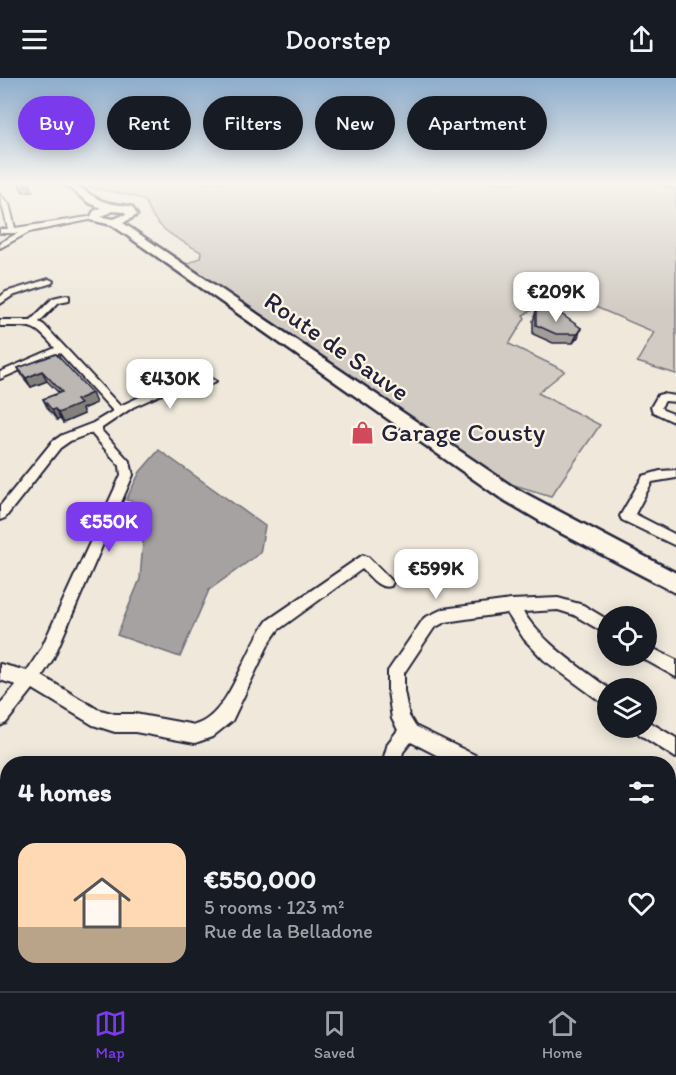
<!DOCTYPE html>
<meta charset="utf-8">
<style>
:root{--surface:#171b24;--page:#20242c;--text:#f1f3f6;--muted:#9ea1a6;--line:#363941;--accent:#7c3aed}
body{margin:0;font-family:Itim,sans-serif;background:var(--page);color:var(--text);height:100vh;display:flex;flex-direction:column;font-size:22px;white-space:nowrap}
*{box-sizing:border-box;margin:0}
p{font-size:20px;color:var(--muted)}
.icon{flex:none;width:33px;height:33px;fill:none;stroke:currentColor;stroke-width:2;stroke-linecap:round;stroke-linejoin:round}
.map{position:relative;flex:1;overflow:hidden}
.details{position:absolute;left:0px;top:678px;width:676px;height:236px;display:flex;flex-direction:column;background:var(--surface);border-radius:24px 24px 0 0;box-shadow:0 3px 15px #0003}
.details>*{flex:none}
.banner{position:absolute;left:18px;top:18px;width:640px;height:54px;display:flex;gap:12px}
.controls{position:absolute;left:597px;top:528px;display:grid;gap:12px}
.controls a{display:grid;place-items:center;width:60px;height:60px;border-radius:50%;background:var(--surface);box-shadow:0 3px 15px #0003;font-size:30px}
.price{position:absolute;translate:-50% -51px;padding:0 14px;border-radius:12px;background:#fff;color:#222;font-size:20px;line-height:39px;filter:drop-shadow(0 2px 3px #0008)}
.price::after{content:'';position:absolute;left:50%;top:36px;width:18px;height:14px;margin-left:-9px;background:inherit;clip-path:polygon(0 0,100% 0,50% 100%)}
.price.selected{background:var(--accent);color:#fff}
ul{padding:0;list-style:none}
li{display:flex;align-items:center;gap:18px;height:150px;padding:0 18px}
li span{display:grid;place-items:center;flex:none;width:168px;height:120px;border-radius:18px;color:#555}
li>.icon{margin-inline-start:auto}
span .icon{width:72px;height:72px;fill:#fffc;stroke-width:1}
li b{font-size:26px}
h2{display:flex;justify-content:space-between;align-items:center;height:72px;padding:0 18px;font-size:26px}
.chip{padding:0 21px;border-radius:27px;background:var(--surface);box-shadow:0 3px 15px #0003;font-size:21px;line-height:54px}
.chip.selected{background:var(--accent);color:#fff}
header{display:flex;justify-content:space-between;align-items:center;height:78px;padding:0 18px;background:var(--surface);font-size:27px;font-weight:600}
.menu{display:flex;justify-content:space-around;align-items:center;height:84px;border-top:2px solid var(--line);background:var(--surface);font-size:16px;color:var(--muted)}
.menu a{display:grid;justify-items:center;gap:3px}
.menu .selected{color:var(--accent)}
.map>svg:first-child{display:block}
</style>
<header><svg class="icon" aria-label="menu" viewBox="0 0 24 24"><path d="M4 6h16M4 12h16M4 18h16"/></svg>Doorstep<svg class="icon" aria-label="share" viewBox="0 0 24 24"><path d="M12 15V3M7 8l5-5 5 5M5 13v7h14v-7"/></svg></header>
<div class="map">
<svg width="676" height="913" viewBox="0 0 676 913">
<rect width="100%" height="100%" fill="#efe8db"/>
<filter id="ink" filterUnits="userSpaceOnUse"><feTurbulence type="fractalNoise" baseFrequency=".0167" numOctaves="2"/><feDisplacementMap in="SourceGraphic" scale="12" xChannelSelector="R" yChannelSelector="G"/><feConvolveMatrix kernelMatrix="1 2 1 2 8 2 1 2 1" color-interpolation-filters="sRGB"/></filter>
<g filter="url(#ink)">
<path fill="#d1cbc3" stroke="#7a767f" stroke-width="1.5" d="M81,105H676V296L637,284L654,254L563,215L523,237L525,240L509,266L565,293L538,315L600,347L551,418L501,403L182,188L200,180L201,174C178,161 154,151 146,124C127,112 102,116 81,105Z"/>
<path fill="#a6a2a2" stroke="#716f79" stroke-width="1.5" d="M159,372L265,448L260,475L209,512L180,579L117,557L140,501L146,426L126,422L140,394Z"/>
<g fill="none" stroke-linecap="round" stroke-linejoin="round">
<path stroke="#716f79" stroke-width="2" d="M656,105L676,112"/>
<defs>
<path id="minor" d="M0,117L9,126L15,150L95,138L99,140L29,154L0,170V165L18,155H0V151H8Z
M49,201L53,203L52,205L12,218L0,226V219L6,214Z
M66,217L69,218V222L59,224L39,244L44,247L120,328L187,297L202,296L216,303L211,306L193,302L133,329L102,350V353L130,384L133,397L53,581L42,598L97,631L115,636H135L195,647C230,638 245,570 268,542L363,477L368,479L393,504L391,508C379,512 370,498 362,491L278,552L269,565L232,643L212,659L195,665L135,654H115L93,647L33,611L6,645L0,648V626L16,607L0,602V586L27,593L41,571L121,397L120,388L91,355L70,363L60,370L5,440L0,442V428L52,364L62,357L93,345L113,333L60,275L0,301V294L55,270C33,245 33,248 0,248V242H31L53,220Z
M662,316L676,318V324L665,323L661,329L663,332L676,337V345L653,334L651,329L658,317Z
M676,392V400L652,404L635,436L676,457V468L622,442L620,438L643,398L660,393Z
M558,520L583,527L608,542V557L574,537L558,532L523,534C545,567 577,587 608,610V629L544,582L524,561L507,535L445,544L434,550L404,595V613L409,638L415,648L481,680L484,686H454L411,664L403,674L400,686H382L388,665L398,652L392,641L388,613V593L424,540L443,531L511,522Z
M646,567L676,582V599L640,579V578H646Z
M646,642L676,660V680L639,656L636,650H646Z
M428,906H451L453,913H431Z"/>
<path id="primary" d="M63,105C79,105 85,115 98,121C109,127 120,126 132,129L137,137L123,145L513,409L676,495V515L557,453L499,419L112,147L91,142L90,140L94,133L101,130L89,125ZM112,133L125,134L126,136L114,141L101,139Z"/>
</defs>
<use href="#minor" stroke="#22223b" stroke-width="4"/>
<use href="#primary" stroke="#22223b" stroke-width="5"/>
<use href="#minor" fill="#fcf5e5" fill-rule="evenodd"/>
<use href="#primary" fill="#fcf5e5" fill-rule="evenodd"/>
</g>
<path fill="#a29d9a" stroke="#22223b" stroke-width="1.5" d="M536,233L581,250L578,259L573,265H553L533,256V243Z
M56,276L96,325L82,331L84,336L63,345L60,341L57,342L48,331L43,321L59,315L47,303L31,309L23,299L18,290Z"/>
<path fill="#84807d" stroke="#22223b" stroke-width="1.5" d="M31,107L33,113L23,114L20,109Z
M581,250L578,259L573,265L577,256Z
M42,293L47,303L31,309L26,300Z
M92,315L96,325L82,331L84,336L63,345L58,335L76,322Z
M55,331L60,341L57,342L52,332Z"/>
<path fill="#bcb7b3" stroke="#22223b" stroke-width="1.5" d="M19,105H30L31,107L20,109Z
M554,231L581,250L577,256H556L536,247V233Z
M56,276L92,315L76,322L80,326L58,335L55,331L52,332L43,321L62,314L42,293L26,300L18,290Z"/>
</g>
<linearGradient id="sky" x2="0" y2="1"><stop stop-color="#8dadcc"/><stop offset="0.45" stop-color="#f8f5ef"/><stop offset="1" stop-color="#f8f5ef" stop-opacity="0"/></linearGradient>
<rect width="676" height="233" fill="url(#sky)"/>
<defs>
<symbol id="shop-bare" viewBox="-9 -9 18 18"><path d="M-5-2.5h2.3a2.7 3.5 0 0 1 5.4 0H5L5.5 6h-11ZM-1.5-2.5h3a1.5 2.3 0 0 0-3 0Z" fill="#d1495b" stroke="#fcf5e5" stroke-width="2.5" paint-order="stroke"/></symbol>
</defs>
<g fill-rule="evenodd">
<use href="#shop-bare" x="346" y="338" width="33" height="33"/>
</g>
<g text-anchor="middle" stroke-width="4.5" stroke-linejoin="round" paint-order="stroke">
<g font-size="26" fill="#22223b" stroke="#fcf5e5">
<text transform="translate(337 268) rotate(35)" y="9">Route de Sauve</text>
</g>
<g font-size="26" fill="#22223b" stroke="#fcf5e5" text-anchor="start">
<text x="381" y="363">Garage Cousty</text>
</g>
</g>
</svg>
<div class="controls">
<a><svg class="icon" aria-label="locate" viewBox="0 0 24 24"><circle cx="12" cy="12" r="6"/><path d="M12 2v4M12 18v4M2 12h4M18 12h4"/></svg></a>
<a><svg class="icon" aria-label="layers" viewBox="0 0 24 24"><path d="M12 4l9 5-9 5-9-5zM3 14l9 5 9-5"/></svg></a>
</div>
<b class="price" style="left:556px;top:245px">€209K</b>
<b class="price" style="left:170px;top:332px">€430K</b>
<b class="price selected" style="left:109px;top:475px">€550K</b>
<b class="price" style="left:436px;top:522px">€599K</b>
<div class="banner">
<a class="chip selected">Buy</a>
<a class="chip">Rent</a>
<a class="chip">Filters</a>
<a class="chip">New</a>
<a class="chip">Apartment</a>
</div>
<section class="details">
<h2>4 homes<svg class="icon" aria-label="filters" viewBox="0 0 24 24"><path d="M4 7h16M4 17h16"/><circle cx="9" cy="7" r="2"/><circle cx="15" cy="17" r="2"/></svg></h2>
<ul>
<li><span style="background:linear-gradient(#ffd9b3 70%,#b9a48a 0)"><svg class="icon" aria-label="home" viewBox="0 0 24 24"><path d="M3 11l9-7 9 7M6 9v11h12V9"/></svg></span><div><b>€550,000</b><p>5 rooms · 123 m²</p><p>Rue de la Belladone</p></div><svg class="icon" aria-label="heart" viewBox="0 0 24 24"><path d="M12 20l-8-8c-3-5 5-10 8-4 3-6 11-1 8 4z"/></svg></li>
</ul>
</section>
</div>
<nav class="menu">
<a class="selected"><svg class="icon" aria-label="map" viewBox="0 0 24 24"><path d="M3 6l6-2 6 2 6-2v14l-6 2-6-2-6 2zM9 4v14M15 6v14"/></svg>Map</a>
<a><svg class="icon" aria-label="saved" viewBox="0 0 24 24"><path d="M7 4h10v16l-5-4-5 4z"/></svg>Saved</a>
<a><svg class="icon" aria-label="home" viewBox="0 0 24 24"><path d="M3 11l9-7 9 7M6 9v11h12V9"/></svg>Home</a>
</nav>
